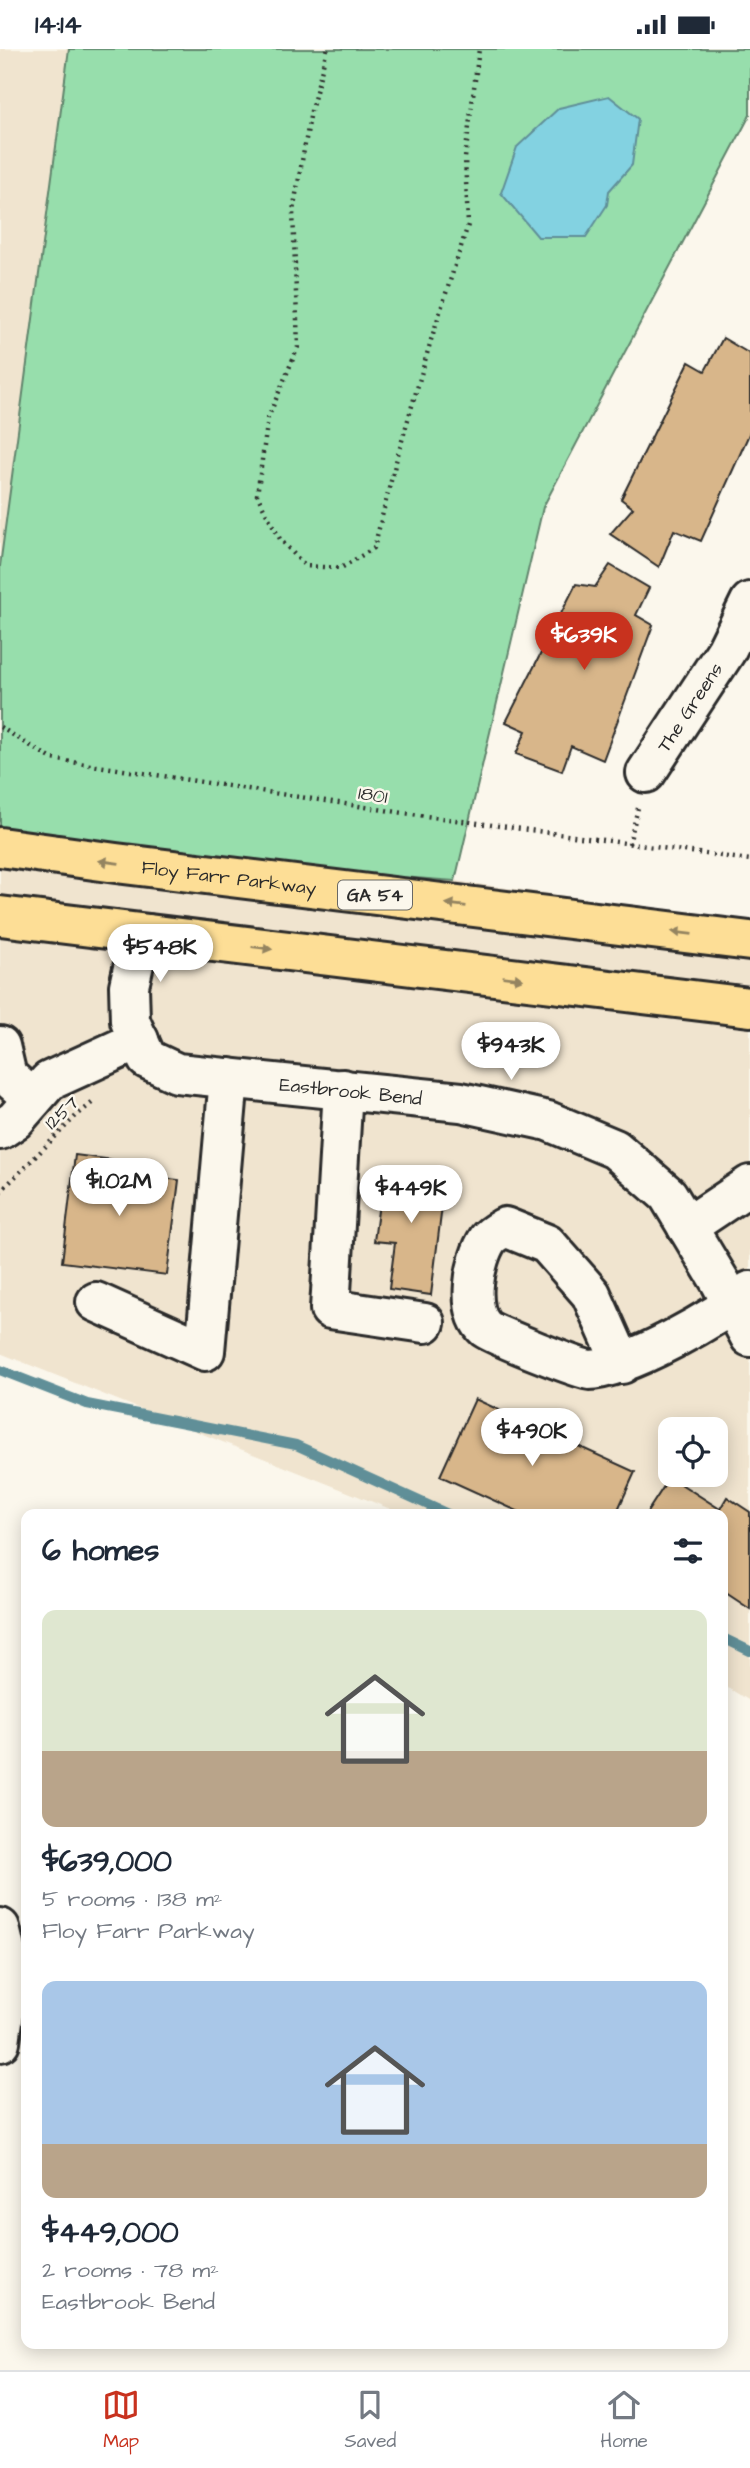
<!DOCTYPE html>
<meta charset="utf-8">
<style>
:root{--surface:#fff;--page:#f6f6f7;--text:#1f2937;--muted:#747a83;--line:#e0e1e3;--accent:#c8321e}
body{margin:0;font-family:"Architects Daughter",sans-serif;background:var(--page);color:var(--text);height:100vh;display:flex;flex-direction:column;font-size:26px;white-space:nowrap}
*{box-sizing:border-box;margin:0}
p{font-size:23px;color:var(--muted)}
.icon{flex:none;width:38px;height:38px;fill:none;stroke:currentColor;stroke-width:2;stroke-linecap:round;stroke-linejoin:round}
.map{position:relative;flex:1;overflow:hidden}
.details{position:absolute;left:21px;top:1460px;width:707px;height:840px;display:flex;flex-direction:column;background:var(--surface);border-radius:14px;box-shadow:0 4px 18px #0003}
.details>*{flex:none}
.buttons{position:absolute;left:658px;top:1368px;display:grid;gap:14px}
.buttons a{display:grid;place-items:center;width:70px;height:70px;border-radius:14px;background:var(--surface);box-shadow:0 4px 18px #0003;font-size:35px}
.price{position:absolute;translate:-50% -60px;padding:0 16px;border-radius:24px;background:#fff;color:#222;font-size:23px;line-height:46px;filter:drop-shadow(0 2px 4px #0008)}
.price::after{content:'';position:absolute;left:50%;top:42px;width:21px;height:16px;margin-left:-10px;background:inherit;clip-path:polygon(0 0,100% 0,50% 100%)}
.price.selected{background:var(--accent);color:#fff}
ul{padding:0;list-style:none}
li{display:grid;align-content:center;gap:14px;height:371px;padding:0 21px}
li span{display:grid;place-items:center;height:217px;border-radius:14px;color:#555}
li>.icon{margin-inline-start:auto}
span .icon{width:126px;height:126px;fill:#fffc;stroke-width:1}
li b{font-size:30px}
h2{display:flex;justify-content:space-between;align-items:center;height:84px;padding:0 21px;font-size:30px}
.status{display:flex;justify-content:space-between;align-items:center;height:49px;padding:0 35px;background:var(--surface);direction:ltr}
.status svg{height:19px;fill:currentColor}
.tab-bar{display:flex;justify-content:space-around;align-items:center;height:98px;border-top:2px solid var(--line);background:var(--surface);font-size:19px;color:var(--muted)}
.tab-bar a{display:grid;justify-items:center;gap:4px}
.tab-bar .selected{color:var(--accent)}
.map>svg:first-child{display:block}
</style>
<div class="status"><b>14:14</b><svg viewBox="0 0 49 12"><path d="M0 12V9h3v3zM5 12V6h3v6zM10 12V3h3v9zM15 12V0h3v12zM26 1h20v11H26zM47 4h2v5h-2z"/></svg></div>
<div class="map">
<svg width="750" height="2321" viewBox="0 0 750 2321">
<rect width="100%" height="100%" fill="#fbf7ec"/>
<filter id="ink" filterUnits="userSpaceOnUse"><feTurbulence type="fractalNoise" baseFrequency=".0143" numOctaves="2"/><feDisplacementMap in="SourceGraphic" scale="14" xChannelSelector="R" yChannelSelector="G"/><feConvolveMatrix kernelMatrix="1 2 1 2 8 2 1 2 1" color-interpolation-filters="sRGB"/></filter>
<g filter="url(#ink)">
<path fill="#f0e4cf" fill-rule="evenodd" d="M0,0H69L0,517Z
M0,798L455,832L750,872V1652L723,1636V1465H403L0,1304ZM670,1381H716V1426H670Z"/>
<path fill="#97deac" stroke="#61846c" stroke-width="2" d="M69,0H750V66L543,458L455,832L0,798V517Z"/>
<path fill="#83d2e1" stroke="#608f98" stroke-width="2" d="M609,47L638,70L632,116L609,142L607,156L586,188H538L501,144L517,98L559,59Z"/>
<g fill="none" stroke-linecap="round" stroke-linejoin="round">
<path stroke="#608f98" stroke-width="10" d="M0,1321L87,1355L296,1396L448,1465
M723,1589L750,1602"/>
</g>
<path fill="#d8b68a" stroke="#2b2b2b" stroke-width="2" d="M723,289L750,305V383L701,492L674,481L659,518L610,485L633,459L621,450L689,313L705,322Z
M610,516L649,539L636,566L653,576L603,711L571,697L562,722L516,705L526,682L506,673L576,535L595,538Z
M75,1106L114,1111L113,1123L179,1131L167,1226L62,1213Z
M384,1116L446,1125L431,1246L389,1240L395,1194L374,1192Z
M475,1350L635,1423L616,1465H524L440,1427Z
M670,1428L720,1460L727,1448L750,1463V1560L723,1542V1465H646Z"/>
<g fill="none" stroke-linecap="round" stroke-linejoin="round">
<defs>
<g id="minor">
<path id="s1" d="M646,724L726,602L750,553"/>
<path id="s2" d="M147,885L136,906L129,937L130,972L147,1010L177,1024L461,1053L548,1072L615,1100L668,1146L721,1234L750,1288"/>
<path d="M0,997L7,1027L33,1050"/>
<path d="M343,1040L330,1260L425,1274"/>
<path d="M0,1081L15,1071L49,1032L139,991"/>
<path d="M687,1178L750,1136"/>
<path d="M96,1253L205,1302L229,1029"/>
<path d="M622,1315L591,1245L547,1195L505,1178C500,1181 492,1185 488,1190C474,1211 465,1262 486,1280C491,1285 582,1321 589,1321C625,1321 722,1266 750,1242"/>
<path d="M0,1879L10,1921L0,1993"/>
</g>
<g id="major">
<path id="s3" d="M0,798L116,814L750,892"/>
<path d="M0,867L750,958"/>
</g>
</defs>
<use href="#minor" stroke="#2b2b2b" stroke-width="44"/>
<use href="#major" stroke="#2b2b2b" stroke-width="44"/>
<path stroke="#2b2b2b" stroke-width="4.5" stroke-dasharray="2 5" stroke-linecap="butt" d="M327,0L311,62L293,162L298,298L268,369L257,446L280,490L305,517L341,519L374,499L395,416L431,291L468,176L465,109L479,0
M0,678L52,710L404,764L750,811
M629,795L638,759
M0,1143L76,1067L92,1054"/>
<use href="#minor" stroke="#fbf7ec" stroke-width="38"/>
<use href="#major" stroke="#fdde96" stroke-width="38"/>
</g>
<defs><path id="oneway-solid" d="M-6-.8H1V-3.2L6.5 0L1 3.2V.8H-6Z" transform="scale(1.75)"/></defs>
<g fill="#948460">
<use href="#oneway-solid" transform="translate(109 813) rotate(-172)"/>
<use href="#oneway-solid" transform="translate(456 856) rotate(-173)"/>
<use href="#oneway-solid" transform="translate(682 884) rotate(-173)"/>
<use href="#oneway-solid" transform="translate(262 899) rotate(7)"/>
<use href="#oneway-solid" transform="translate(513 929) rotate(7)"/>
</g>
</g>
<g text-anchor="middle" stroke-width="5" stroke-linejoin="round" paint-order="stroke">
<rect fill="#fbf7ec" stroke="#696865" stroke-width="2" x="338" y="831.5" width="74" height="29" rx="5"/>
<g font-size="18" font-weight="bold" fill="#2b2b2b">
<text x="375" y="852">GA 54</text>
</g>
<g font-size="19" fill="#2b2b2b" stroke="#fbf7ec">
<text dy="7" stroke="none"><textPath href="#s1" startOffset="79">The Greens</textPath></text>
<text transform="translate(373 745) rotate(9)" y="7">1801</text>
<text dy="7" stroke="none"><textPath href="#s3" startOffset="231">Floy Farr Parkway</textPath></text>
<text dy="7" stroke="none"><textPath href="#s2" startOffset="340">Eastbrook Bend</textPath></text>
<text transform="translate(61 1063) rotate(-43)" y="7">1257</text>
</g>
</g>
</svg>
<div class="buttons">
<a><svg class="icon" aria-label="locate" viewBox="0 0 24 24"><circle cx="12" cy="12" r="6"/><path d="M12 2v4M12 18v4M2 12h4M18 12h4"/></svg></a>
</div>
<b class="price selected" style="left:584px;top:623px">$639K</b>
<b class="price" style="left:160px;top:935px">$548K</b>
<b class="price" style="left:511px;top:1033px">$943K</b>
<b class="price" style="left:119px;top:1169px">$1.02M</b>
<b class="price" style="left:411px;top:1176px">$449K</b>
<b class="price" style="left:532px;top:1419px">$490K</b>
<section class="details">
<h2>6 homes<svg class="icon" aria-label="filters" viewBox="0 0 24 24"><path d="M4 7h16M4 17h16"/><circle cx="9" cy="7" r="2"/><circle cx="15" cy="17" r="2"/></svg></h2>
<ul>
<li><span style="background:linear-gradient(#dfe7d0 65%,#b9a48a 0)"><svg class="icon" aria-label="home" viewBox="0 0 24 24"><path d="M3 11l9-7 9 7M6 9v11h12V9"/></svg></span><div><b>$639,000</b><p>5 rooms · 138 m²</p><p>Floy Farr Parkway</p></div></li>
<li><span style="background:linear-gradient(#a9c7e8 75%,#b9a48a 0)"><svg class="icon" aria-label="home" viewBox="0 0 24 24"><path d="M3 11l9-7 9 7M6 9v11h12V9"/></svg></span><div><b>$449,000</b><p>2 rooms · 78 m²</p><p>Eastbrook Bend</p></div></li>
</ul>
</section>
</div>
<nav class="tab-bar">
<a class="selected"><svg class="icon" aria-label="map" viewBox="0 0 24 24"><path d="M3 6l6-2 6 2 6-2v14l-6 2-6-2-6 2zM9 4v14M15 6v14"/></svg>Map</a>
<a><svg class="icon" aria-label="saved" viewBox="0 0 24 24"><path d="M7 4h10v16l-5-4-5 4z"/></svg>Saved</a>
<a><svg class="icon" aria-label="home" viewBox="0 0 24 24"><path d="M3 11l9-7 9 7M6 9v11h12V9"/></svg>Home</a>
</nav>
